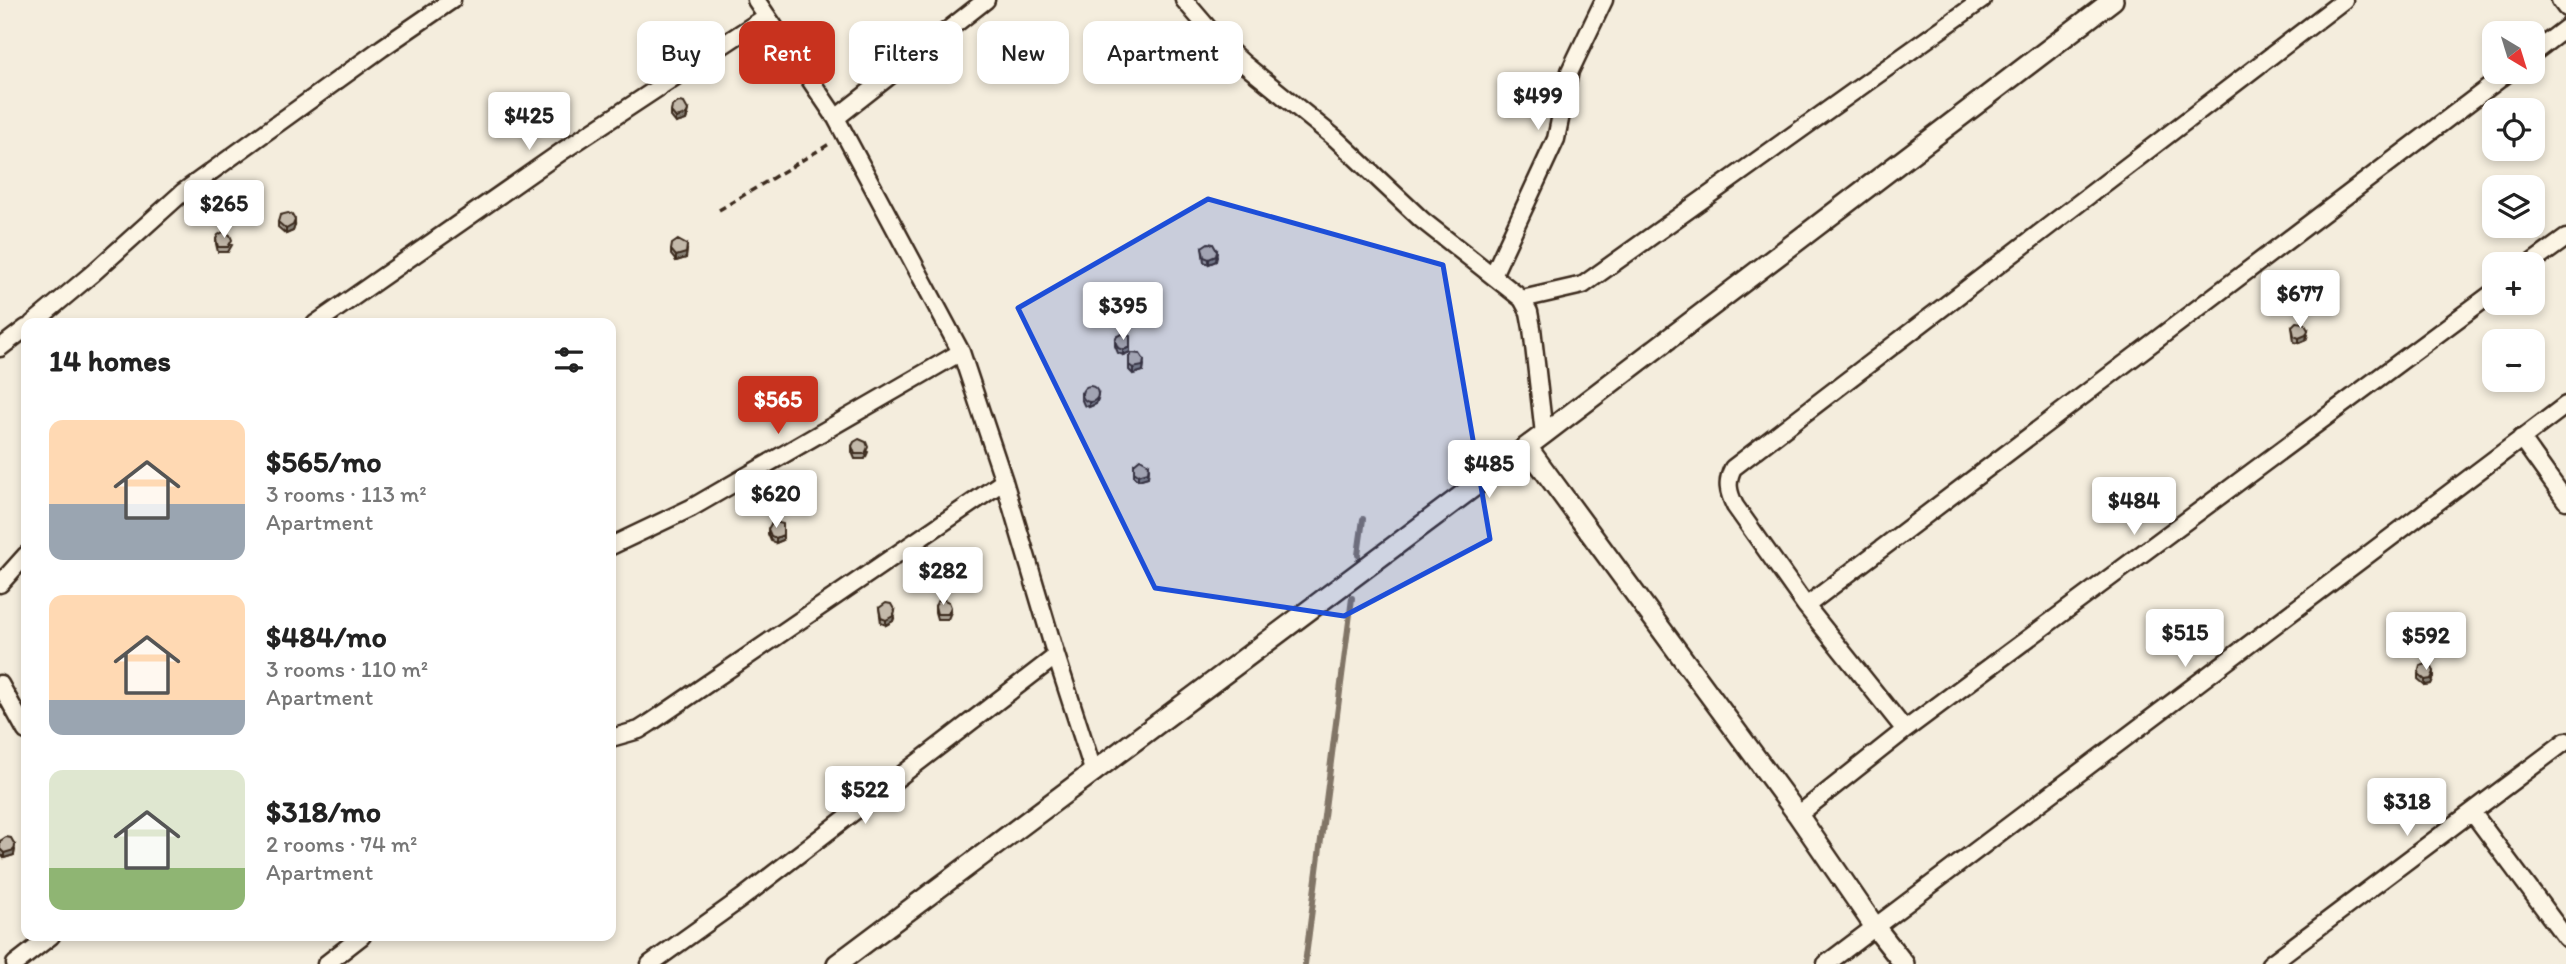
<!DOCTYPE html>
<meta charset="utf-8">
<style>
:root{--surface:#fff;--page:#f2f2f2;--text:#222;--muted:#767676;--accent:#c8321e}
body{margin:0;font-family:Itim,sans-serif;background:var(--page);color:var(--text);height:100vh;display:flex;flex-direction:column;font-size:26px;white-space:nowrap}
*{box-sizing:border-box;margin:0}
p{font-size:23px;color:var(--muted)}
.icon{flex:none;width:38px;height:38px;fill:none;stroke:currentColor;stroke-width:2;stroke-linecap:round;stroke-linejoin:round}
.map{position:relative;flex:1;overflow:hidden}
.drawer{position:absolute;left:21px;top:318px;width:595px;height:623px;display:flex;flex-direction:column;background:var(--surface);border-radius:14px;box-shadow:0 4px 10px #0003}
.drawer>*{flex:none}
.hud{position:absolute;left:637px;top:21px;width:665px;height:63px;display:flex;gap:14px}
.needle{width:46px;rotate:142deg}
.controls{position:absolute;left:2482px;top:21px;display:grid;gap:14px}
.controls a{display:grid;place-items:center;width:63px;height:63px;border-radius:14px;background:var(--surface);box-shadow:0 4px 10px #0003;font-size:35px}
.price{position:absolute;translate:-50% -60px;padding:0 16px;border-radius:7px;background:#fff;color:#222;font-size:23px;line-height:46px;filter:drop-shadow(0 2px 4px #0008)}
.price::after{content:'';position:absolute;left:50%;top:42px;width:21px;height:16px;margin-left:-10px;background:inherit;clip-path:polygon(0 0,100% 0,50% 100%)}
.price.on{background:var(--accent);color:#fff}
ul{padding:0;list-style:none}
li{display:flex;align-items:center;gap:21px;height:175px;padding:0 28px}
li span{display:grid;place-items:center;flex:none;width:196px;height:140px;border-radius:14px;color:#555}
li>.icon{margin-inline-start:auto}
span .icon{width:84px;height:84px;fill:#fffc;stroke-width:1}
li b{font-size:30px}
h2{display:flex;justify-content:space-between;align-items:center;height:84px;padding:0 28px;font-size:30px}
.tag{padding:0 24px;border-radius:14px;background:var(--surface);box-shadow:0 4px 10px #0003;font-size:24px;line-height:63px}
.tag.on{background:var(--accent);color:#fff}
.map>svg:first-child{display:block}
</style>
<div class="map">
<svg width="2566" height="964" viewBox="0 0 2566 964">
<rect width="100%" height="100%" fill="#f4eddd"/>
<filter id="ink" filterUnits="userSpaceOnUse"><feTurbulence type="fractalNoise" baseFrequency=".0143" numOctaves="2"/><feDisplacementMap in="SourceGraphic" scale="14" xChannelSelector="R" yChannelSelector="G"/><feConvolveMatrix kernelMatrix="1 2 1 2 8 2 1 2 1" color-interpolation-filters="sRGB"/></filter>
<g filter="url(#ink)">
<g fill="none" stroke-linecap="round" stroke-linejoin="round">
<path stroke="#817466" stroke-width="6" d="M1358,555L1363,519
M1305,964L1352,598"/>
<defs>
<path id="minor" d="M756,0L836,118L961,352L1004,481L1053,646L1094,773
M1184,0L1220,42L1244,64L1335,138L1422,220L1522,299L1529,312L1532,328L1544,434
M2560,0L2566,8
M2532,54L2566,28
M836,118L986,0
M2530,264L2566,238
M1493,275L1556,139L1570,71L1604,0
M1522,299L1583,285L1982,0
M32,324L93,273L183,192L382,48L452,0
M315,324L564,150L767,16
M0,348L26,328
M2521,438L2566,501
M611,546L691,508L961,352
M0,584L26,555
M1806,606L2509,72
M0,684L26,731
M1905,730L1806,606L1735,506C1728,492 1726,482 1733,468L2344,0
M611,738L639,730L650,723L1004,481
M2472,812L2566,938
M1798,815L1905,730L2494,292
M15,964L51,936
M326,964L362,936
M650,964L742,898L1056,656
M1826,964L2566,405
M2270,964L2566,741"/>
<path id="tertiary" d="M1527,447L1798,815L1875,927L1904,964
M837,964L1544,434L2113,0"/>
</defs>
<use href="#minor" stroke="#3b2a1e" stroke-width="21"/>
<use href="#tertiary" stroke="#3b2a1e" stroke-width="24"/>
<path stroke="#3b2a1e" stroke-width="3.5" stroke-dasharray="7 5" stroke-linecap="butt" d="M719,210L831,143"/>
<use href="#minor" stroke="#fcf5e5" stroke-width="16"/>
<use href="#tertiary" stroke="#fcf5e5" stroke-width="19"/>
</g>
<path fill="#a89f92" stroke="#3b2a1e" stroke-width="2" d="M671,112L688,115L686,120L676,123L671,117Z
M278,222L295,225L293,231L286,234L278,227Z
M216,239L232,245L228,252H218L216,244Z
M1202,247L1217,256L1216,261L1209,264L1204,262Z
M671,250H687L686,258L676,261L671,255Z
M2292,326L2308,335L2306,340L2299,343L2294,342Z
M1115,341L1130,352L1123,355L1118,353L1115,346Z
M1129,357L1144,365L1143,371L1133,374L1129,370Z
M1081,393L1098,399L1096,404L1089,407L1084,405L1081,398Z
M852,446L868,452L865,459H855L852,452Z
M1134,464L1149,469L1148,477L1138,480L1134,477Z
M768,529L783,540L776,543L771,541L768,534Z
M935,606L951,612L948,619H937L935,612Z
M879,608L895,616L893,621L886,625L881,623Z
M2418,674L2434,677L2431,684L2425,685L2418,679Z
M0,841L15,850L14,855L4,858L0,854Z"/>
<path fill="#888277" stroke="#3b2a1e" stroke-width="2" d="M688,110L686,120L676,123V118Z
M295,220V225L293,231L286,234V229Z
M687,245L686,258L676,261V256Z
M1217,251L1216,261L1209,264V259Z
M2308,330L2306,340L2299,343V338Z
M1130,347V352L1123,355V350Z
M1144,360L1143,371L1133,374V368Z
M1098,394L1096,404L1089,407V402Z
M1149,464L1148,477L1138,480V475Z
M783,535V540L776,543V538Z
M895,611L893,621L886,625V620Z
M2434,672V677L2431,684L2425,685V680Z
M15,845L14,855L4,858V853Z"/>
<path fill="#c3b9aa" stroke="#3b2a1e" stroke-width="2" d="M679,102L684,103L688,110L686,115L676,118L671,112L672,106Z
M288,213L292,215L295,220L293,225L286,229L278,222L280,215Z
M223,232L230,235L232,240L228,247H218L216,239L218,235Z
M678,240L687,245L686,253L676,256L671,250L672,244Z
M1208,243L1213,244L1217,251L1216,256L1209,259L1204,257L1202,247Z
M2296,322L2304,323L2308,330L2306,335L2299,338L2294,336L2292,326Z
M1122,334L1130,336V347L1123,350L1118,348L1115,341L1117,336Z
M1132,353L1140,354L1144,360L1143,366L1133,368L1129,365V357Z
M1082 394a8 8 0 1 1 16 0a8 8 0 1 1-16 0Z
M859,439L866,442L868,447L865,454H855L852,446L854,442Z
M1140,459L1149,464L1148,472L1138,475L1134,472V464Z
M775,522L783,524V535L776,538L771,536L768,529L771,524Z
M942,599L949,602L951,607L948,614H937L935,606L937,602Z
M886,603L891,604L895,611L893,616L886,620L881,618L879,608Z
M2427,664L2432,667L2434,672L2431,679L2425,680L2418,674L2420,666Z
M6,837L11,838L15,845L14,850L4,853L0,849V841Z"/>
</g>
<path fill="#1d4ed8" fill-opacity="0.2" stroke="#1d4ed8" stroke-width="5" stroke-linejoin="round" d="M1208,199L1443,265L1490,539L1344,616L1155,588L1018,308Z"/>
</svg>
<div class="controls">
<a><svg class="needle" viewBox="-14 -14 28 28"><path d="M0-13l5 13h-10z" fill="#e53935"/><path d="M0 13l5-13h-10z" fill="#767676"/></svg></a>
<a><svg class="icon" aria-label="locate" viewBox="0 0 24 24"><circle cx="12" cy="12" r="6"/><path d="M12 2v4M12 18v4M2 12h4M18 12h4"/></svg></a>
<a><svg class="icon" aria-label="layers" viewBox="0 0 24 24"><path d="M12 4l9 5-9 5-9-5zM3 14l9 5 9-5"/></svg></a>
<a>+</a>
<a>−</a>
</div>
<b class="price" style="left:1538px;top:132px">$499</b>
<b class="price" style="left:529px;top:152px">$425</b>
<b class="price" style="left:224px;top:240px">$265</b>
<b class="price" style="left:2300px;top:330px">$677</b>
<b class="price" style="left:1123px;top:342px">$395</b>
<b class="price on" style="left:778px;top:436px">$565</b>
<b class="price" style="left:1489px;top:500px">$485</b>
<b class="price" style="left:776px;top:530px">$620</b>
<b class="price" style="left:2134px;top:537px">$484</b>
<b class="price" style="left:943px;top:607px">$282</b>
<b class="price" style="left:2185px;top:669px">$515</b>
<b class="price" style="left:2426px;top:672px">$592</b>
<b class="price" style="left:865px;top:826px">$522</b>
<b class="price" style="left:2407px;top:838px">$318</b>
<div class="hud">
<a class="tag">Buy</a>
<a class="tag on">Rent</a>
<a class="tag">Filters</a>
<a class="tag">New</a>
<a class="tag">Apartment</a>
</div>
<section class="drawer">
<h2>14 homes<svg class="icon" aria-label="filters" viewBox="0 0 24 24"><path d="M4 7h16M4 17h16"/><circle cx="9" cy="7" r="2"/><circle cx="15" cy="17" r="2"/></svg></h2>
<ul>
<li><span style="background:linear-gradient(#ffd9b3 60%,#9aa5b1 0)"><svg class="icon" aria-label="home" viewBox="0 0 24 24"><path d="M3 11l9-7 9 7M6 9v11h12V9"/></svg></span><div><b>$565/mo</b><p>3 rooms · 113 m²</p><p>Apartment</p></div></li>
<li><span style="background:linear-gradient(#ffd9b3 75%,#9aa5b1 0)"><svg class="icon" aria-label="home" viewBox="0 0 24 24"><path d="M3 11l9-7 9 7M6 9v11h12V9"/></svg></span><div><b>$484/mo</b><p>3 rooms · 110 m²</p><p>Apartment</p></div></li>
<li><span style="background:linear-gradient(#dfe7d0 70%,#8fb573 0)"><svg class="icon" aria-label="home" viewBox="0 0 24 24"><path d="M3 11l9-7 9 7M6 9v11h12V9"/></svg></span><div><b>$318/mo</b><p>2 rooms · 74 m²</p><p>Apartment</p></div></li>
</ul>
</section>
</div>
